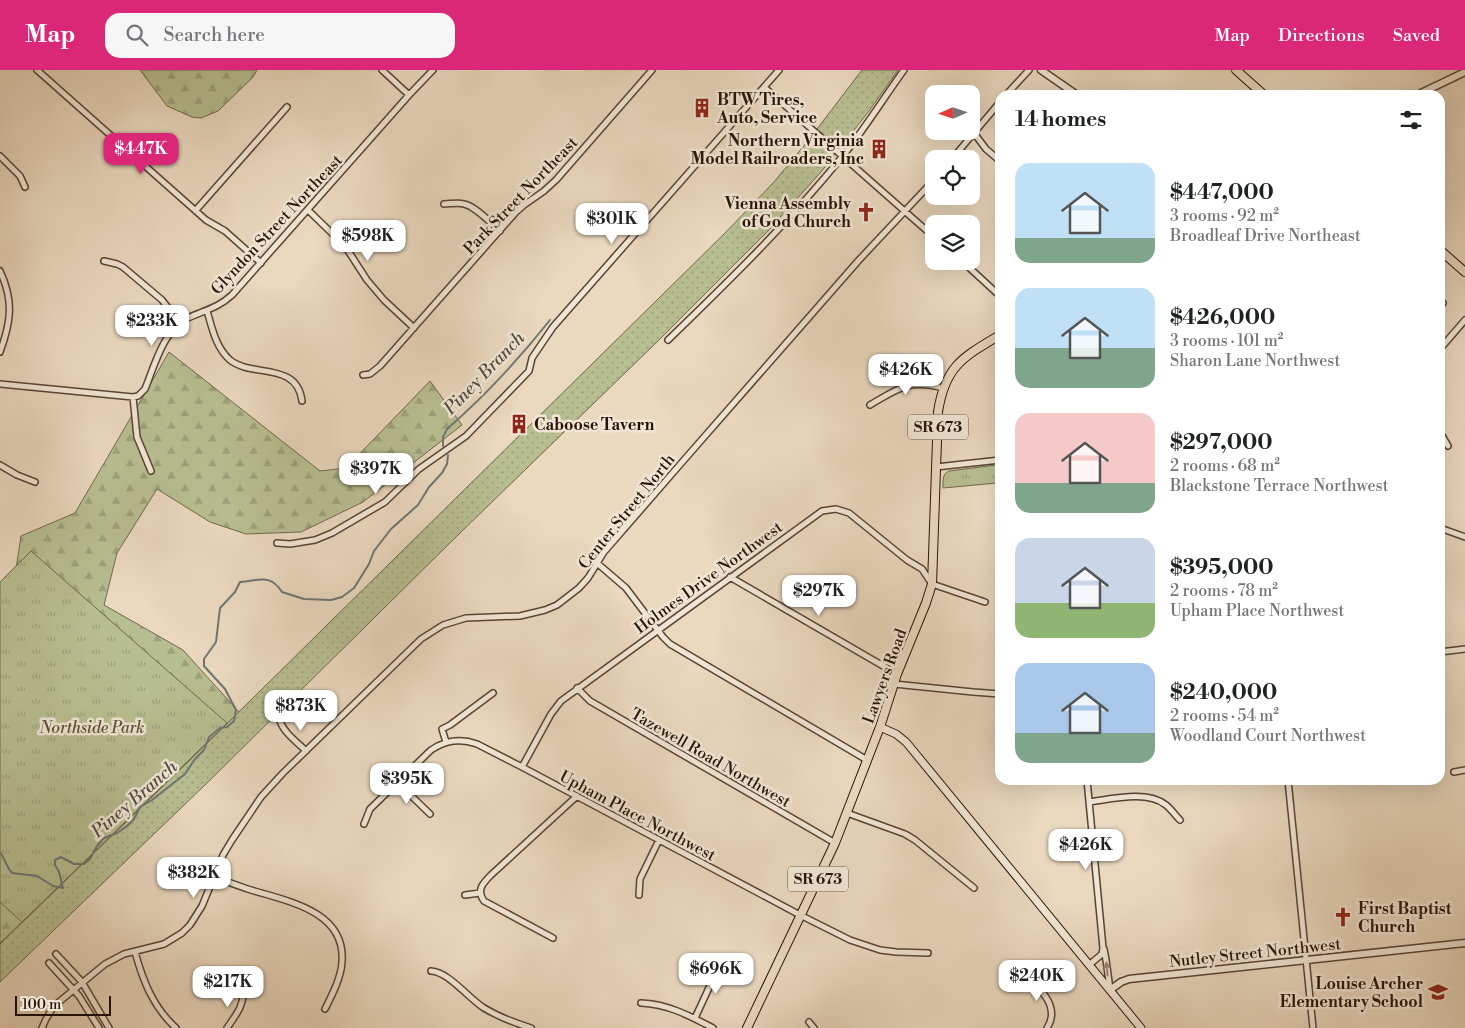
<!DOCTYPE html>
<meta charset="utf-8">
<style>
:root{--surface:#fff;--page:#f6f6f6;--text:#202124;--muted:#757577;--accent:#db2777}
body{margin:0;font-family:"Libre Bodoni",serif;background:var(--page);color:var(--text);height:100vh;display:flex;flex-direction:column;font-size:19px;white-space:nowrap}
*{box-sizing:border-box;margin:0}
p{font-size:16px;color:var(--muted)}
.icon{flex:none;width:28px;height:28px;fill:none;stroke:currentColor;stroke-width:2;stroke-linecap:round;stroke-linejoin:round}
.map{position:relative;flex:1;overflow:hidden}
.details{position:absolute;left:995px;top:20px;width:450px;height:695px;display:flex;flex-direction:column;background:var(--surface);border-radius:15px;box-shadow:0 5px 20px #0002}
.details>*{flex:none}
.needle{width:32px;rotate:267deg}
.fabs{position:absolute;left:925px;top:15px;display:grid;gap:10px}
.fabs a{display:grid;place-items:center;width:55px;height:55px;border-radius:10px;background:var(--surface);box-shadow:0 5px 20px #0002;font-size:25px}
.scale{position:absolute;left:15px;bottom:12px;width:96px;box-sizing:border-box;padding-left:5px;border:2px solid #291306;border-top:0;font-size:14px;line-height:18px;white-space:nowrap;color:#291306;-webkit-text-stroke:4px #f1e6d5;paint-order:stroke}
.price{position:absolute;translate:-50% -42px;padding:0 11px;border-radius:10px;background:#fff;color:#222;font-size:16px;line-height:32px;filter:drop-shadow(0 1px 2px #0008)}
.price::after{content:'';position:absolute;left:50%;top:30px;width:15px;height:11px;margin-left:-8px;background:inherit;clip-path:polygon(0 0,100% 0,50% 100%)}
.price.active{background:var(--accent);color:#fff}
ul{padding:0;list-style:none}
li{display:flex;align-items:center;gap:15px;height:125px;padding:0 20px}
li span{display:grid;place-items:center;flex:none;width:140px;height:100px;border-radius:15px;color:#555}
li>.icon{margin-inline-start:auto}
span .icon{width:60px;height:60px;fill:#fffc;stroke-width:1}
li b{font-size:21px}
h2{display:flex;justify-content:space-between;align-items:center;height:60px;padding:0 20px;font-size:21px}
header{display:flex;align-items:center;gap:30px;box-sizing:border-box;height:70px;padding:0 25px;background:var(--accent);color:#fff}
header strong{font-size:24px}
nav{display:flex;gap:28px;margin-inline-start:auto;font-size:18px}
.search{width:350px;height:45px;background:var(--page);display:flex;align-items:center;gap:12px;box-sizing:border-box;padding:0 18px;border-radius:15px;color:var(--muted);font-size:19px}
.map>svg:first-child{display:block}
</style>
<header>
<strong>Map</strong>
<div class="search"><svg class="icon" aria-label="search" viewBox="0 0 24 24"><circle cx="10" cy="10" r="6"/><path d="M15 15l6 6"/></svg>Search here</div>
<nav><a>Map</a><a>Directions</a><a>Saved</a></nav>
</header>
<div class="map">
<svg width="1465" height="958" viewBox="0 0 1465 958">
<defs>
<pattern id="grass-dots" width="8" height="8" patternUnits="userSpaceOnUse" patternTransform="scale(1.25)"><rect width="8" height="8" fill="#b7be91"/><path d="M2 2h.1M6 6h.1" fill="none" stroke="#9da27c" stroke-width="1.8" stroke-linecap="round"/></pattern>
<pattern id="forest-firs" width="22" height="20" patternUnits="userSpaceOnUse" patternTransform="scale(1.25)"><rect width="22" height="20" fill="#b7be91"/><path d="M5 1l3.5 6h-7zM16 11l3.5 6h-7z" fill="#9da27c"/></pattern>
<pattern id="park-tufts" width="24" height="20" patternUnits="userSpaceOnUse" patternTransform="scale(1.25)"><rect width="24" height="20" fill="#b7be91"/><path d="M3 7l-1-3M5 7V3M7 7l1-3M15 17l-1-3M17 17v-4M19 17l1-3" fill="none" stroke="#9da27c"/></pattern>
</defs>
<rect width="100%" height="100%" fill="#ead8bf"/>
<filter id="stains"><feTurbulence type="fractalNoise" baseFrequency=".004" numOctaves="4"/><feColorMatrix values="0 0 0 0 .2 0 0 0 0 .09 0 0 0 0 .02 0 0 0 .5 -.17"/></filter>
<radialGradient id="worn" r=".72"><stop offset=".6" stop-color="#630" stop-opacity="0"/><stop offset="1" stop-color="#630" stop-opacity=".3"/></radialGradient>
<path fill="url(#grass-dots)" stroke="#70684c" d="M862,0H898L869,41L821,102L768,161L659,270L459,464L207,713L0,912V874L187,693L726,162L774,112L811,67Z"/>
<path fill="url(#forest-firs)" stroke="#70684c" d="M140,0H257L253,7L218,41L201,48L192,47L167,36Z
M169,282L320,401L346,398L430,311L462,355L363,432L301,462L246,464L210,452L157,419L117,483L104,535L183,580L239,642L0,873V539L13,519L21,466L75,443Z"/>
<path fill="url(#park-tufts)" stroke="#70684c" d="M996,395L997,413L943,418C943,411 942,404 949,401Z
M31,481L227,653L22,852L0,832V512Z"/>
<g fill="none" stroke-linecap="round" stroke-linejoin="round">
<path stroke="#6d7673" stroke-width="2" d="M443,376V367L447,359C485,326 519,289 550,250
M0,782C5,789 6,796 12,803L37,806L53,816L63,818L59,802L55,795V790L61,787L74,794H84L90,789L97,776L104,768L117,763L127,756L134,749L140,737L152,730L185,704L195,689L204,680L209,667L220,658L227,657L234,651L236,640L225,619L204,596V589L216,572L220,538L235,522L240,512C259,511 270,503 282,522L304,529L331,530L342,527L354,518L369,494L374,481L391,459L418,435L429,417L442,403L447,394L448,385"/>
<defs>
<path id="minor" d="M37,0L206,150L225,161L261,193
M382,0L409,25
M764,17L934,167
M1006,25L1029,0
M974,63L986,79L1000,91
M0,86L20,106L25,117
M952,89L1000,32
M444,134C450,134 458,132 464,134C475,136 491,153 500,161
M196,140L287,37
M308,140L345,176L367,210L384,230L414,258
M104,191L117,194L123,197L162,230L180,253
M962,191L1000,226
M0,201C14,231 11,252 0,282
M1440,230L1443,233L1440,237
M207,241C212,258 216,278 230,290C252,308 297,291 302,331
M668,270C728,212 789,152 842,87C864,60 883,29 904,0
M1440,279L1465,250
M363,305L370,304L380,296L516,142L524,135L544,121L556,110L652,0
M0,314L133,327
M870,335C899,318 909,309 943,318
M1440,362L1448,376
M0,395L17,405L35,412
M936,397L1000,390
M151,401L137,367L133,327L138,326L145,319C154,297 164,258 188,248C205,240 218,238 232,225L409,25L433,0
M1440,458L1465,467
M277,473L290,474L315,470L332,463L385,432L419,399L466,366L529,301L532,288L553,257L779,0
M597,493L626,518L663,567L670,574L867,690
M730,507L897,604
M1440,582L1465,579
M894,614L973,622L1000,624
M577,618L590,631L835,773
M280,651C284,663 297,672 306,681
M446,672L442,659L450,655L493,623
M522,697L551,644L561,631L822,441L836,439L849,443L907,490L922,499L932,514L985,532
M1454,702L1465,700
M1087,710L1103,878L1102,884L1089,895
M1288,710L1313,958
M397,712L430,744
M1089,732C1112,729 1147,720 1166,735C1171,739 1175,745 1180,750
M847,743L905,764L915,770L974,818
M364,754L370,739L431,680C446,670 460,668 477,674L522,697L800,845L850,870L880,880L896,882L928,883
M214,807C226,811 238,816 251,820C287,831 346,841 342,892C341,908 332,925 325,939
M465,825L480,823
M639,825L640,809L659,770
M553,868L484,831C476,820 483,813 491,805L577,726
M1104,879L1106,890L1110,919
M135,882C143,911 153,937 176,958
M56,884L82,912L109,958
M49,893L79,926L99,958
M431,901C449,902 468,928 484,938C499,947 515,953 531,958
M1025,908C1042,917 1060,939 1047,958
M641,933C668,934 690,946 713,958
M695,948L720,894
M809,952L814,958
M42,958L46,949L54,936L105,894L124,884L164,874L182,863L190,855L202,836L223,785L232,770L261,727L283,703L421,569L443,555L466,548L520,546L545,540L557,535L579,518L588,508L604,482L684,390L859,190L934,110
M227,958C235,946 244,936 243,922"/>
<path id="tertiary" d="M1041,0L1077,25
M1417,25L1465,2
M1110,920L1121,912L1129,909L1465,873"/>
<path id="secondary" d="M880,657L896,664L906,672L1141,958"/>
<path id="primary" d="M1236,0L1264,25
M1440,180L1465,202
M747,958L835,773L880,657L897,604L926,533L932,514L938,342C945,296 963,287 1000,265"/>
</defs>
<use href="#minor" stroke="#594434" stroke-width="8"/>
<use href="#tertiary" stroke="#594434" stroke-width="9"/>
<use href="#secondary" stroke="#291306" stroke-width="9"/>
<use href="#primary" stroke="#291306" stroke-width="10"/>
<use href="#minor" stroke="#f1e6d5" stroke-width="5"/>
<use href="#tertiary" stroke="#f1e6d5" stroke-width="6"/>
<use href="#secondary" stroke="#f1e6d5" stroke-width="7"/>
<use href="#primary" stroke="#ead8bf" stroke-width="8"/>
</g>
<defs><path id="oneway-solid" d="M-6-.8H1V-3.2L6.5 0L1 3.2V.8H-6Z" transform="scale(1.25)"/></defs>
<use fill="#978778" href="#oneway-solid" transform="translate(1107 899) rotate(-96)"/>
<defs>
<symbol id="building-bare" viewBox="-9 -9 18 18"><path d="M-4-6H4V6H1V3H-1V6H-4ZM-2.5-4.3h1.7v1.8h-1.7ZM.8-4.3h1.7v1.8H.8ZM-2.5-1h1.7V.8h-1.7ZM.8-1h1.7V.8H.8Z" fill="#8f2418" stroke="#f1e6d5" stroke-width="2.5" paint-order="stroke"/></symbol>
<symbol id="church-bare" viewBox="-9 -9 18 18"><path d="M-1.2-6h2.4v3.5h3.3v2.4h-3.3V6h-2.4V-.1h-3.3v-2.4h3.3Z" fill="#8f2418" stroke="#f1e6d5" stroke-width="2.5" paint-order="stroke"/></symbol>
<symbol id="school-bare" viewBox="-9 -9 18 18"><path d="M0-5L7-2L0 1L-7-2ZM-4 1L0 2.5L4 1V4Q0 6-4 4Z" fill="#8f2418" stroke="#f1e6d5" stroke-width="2.5" paint-order="stroke"/></symbol>
</defs>
<g fill-rule="evenodd">
<use href="#building-bare" x="688" y="24" width="28" height="28"/>
<use href="#building-bare" x="865" y="65" width="28" height="28"/>
<use href="#church-bare" x="852" y="128" width="28" height="28"/>
<use href="#building-bare" x="505" y="340" width="28" height="28"/>
<use href="#church-bare" x="1329" y="833" width="28" height="28"/>
<use href="#school-bare" x="1424" y="908" width="28" height="28"/>
</g>
<g text-anchor="middle" stroke-width="5" stroke-linejoin="round" paint-order="stroke">
<g fill="#f1e6d5" stroke="#655244" stroke-width="1">
<rect x="908" y="344.5" width="60" height="25" rx="4"/>
<rect x="788" y="796.5" width="60" height="25" rx="4"/>
</g>
<g font-size="15" font-weight="bold" fill="#291306">
<text x="938" y="362">SR 673</text>
<text x="818" y="814">SR 673</text>
</g>
<g font-size="16" font-weight="bold" fill="#291306" stroke="#f1e6d5" text-anchor="start">
<text x="717" y="35">BTW Tires,<tspan x="717" dy="18">Auto, Service</tspan></text>
<text x="864" y="76" text-anchor="end">Northern Virginia<tspan x="864" dy="18">Model Railroaders, Inc</tspan></text>
<text x="851" y="139" text-anchor="end">Vienna Assembly<tspan x="851" dy="18">of God Church</tspan></text>
<text x="534" y="360">Caboose Tavern</text>
<text x="1358" y="844">First Baptist<tspan x="1358" dy="18">Church</tspan></text>
<text x="1423" y="919" text-anchor="end">Louise Archer<tspan x="1423" dy="18">Elementary School</tspan></text>
</g>
<g font-size="16" fill="#291306" stroke="#f1e6d5">
<text transform="translate(520 125) rotate(-46)" y="6">Park Street Northeast</text>
<text transform="translate(276 154) rotate(-47)" y="6">Glyndon Street Northeast</text>
<text transform="translate(626 441) rotate(-51)" y="6">Center Street North</text>
<text transform="translate(708 507) rotate(-36)" y="6">Holmes Drive Northwest</text>
<text transform="translate(884 606) rotate(-70)" y="6">Lawyers Road</text>
<text transform="translate(711 687) rotate(30)" y="6">Tazewell Road Northwest</text>
<text transform="translate(638 745) rotate(28)" y="6">Upham Place Northwest</text>
<text transform="translate(1255 882) rotate(-6)" y="6">Nutley Street Northwest</text>
</g>
<g font-size="16" font-style="italic" fill="#5b4f37" stroke="#f1e6d5">
<text x="92" y="663">Northside Park</text>
</g>
<g font-size="18" font-style="italic" fill="#514d45" stroke="#f1e6d5">
<text transform="translate(484 303) rotate(-46)" y="6">Piney Branch</text>
<text transform="translate(134 729) rotate(-41)" y="6">Piney Branch</text>
</g>
</g>
<rect width="100%" height="100%" filter="url(#stains)"/>
<rect width="100%" height="100%" fill="url(#worn)"/>
</svg>
<div class="fabs">
<a><svg class="needle" viewBox="-14 -14 28 28"><path d="M0-13l5 13h-10z" fill="#e53935"/><path d="M0 13l5-13h-10z" fill="#757577"/></svg></a>
<a><svg class="icon" aria-label="locate" viewBox="0 0 24 24"><circle cx="12" cy="12" r="6"/><path d="M12 2v4M12 18v4M2 12h4M18 12h4"/></svg></a>
<a><svg class="icon" aria-label="layers" viewBox="0 0 24 24"><path d="M12 4l9 5-9 5-9-5zM3 14l9 5 9-5"/></svg></a>
</div>
<div class="scale">100 m</div>
<b class="price active" style="left:141px;top:105px">$447K</b>
<b class="price" style="left:612px;top:175px">$301K</b>
<b class="price" style="left:368px;top:192px">$598K</b>
<b class="price" style="left:152px;top:277px">$233K</b>
<b class="price" style="left:906px;top:326px">$426K</b>
<b class="price" style="left:376px;top:425px">$397K</b>
<b class="price" style="left:819px;top:547px">$297K</b>
<b class="price" style="left:301px;top:662px">$873K</b>
<b class="price" style="left:407px;top:735px">$395K</b>
<b class="price" style="left:1086px;top:801px">$426K</b>
<b class="price" style="left:194px;top:829px">$382K</b>
<b class="price" style="left:716px;top:925px">$696K</b>
<b class="price" style="left:1037px;top:932px">$240K</b>
<b class="price" style="left:228px;top:938px">$217K</b>
<section class="details">
<h2>14 homes<svg class="icon" aria-label="filters" viewBox="0 0 24 24"><path d="M4 7h16M4 17h16"/><circle cx="9" cy="7" r="2"/><circle cx="15" cy="17" r="2"/></svg></h2>
<ul>
<li><span style="background:linear-gradient(#bfe0f5 75%,#7fa58c 0)"><svg class="icon" aria-label="home" viewBox="0 0 24 24"><path d="M3 11l9-7 9 7M6 9v11h12V9"/></svg></span><div><b>$447,000</b><p>3 rooms · 92 m²</p><p>Broadleaf Drive Northeast</p></div></li>
<li><span style="background:linear-gradient(#bfe0f5 60%,#7fa58c 0)"><svg class="icon" aria-label="home" viewBox="0 0 24 24"><path d="M3 11l9-7 9 7M6 9v11h12V9"/></svg></span><div><b>$426,000</b><p>3 rooms · 101 m²</p><p>Sharon Lane Northwest</p></div></li>
<li><span style="background:linear-gradient(#f6c9c9 70%,#7fa58c 0)"><svg class="icon" aria-label="home" viewBox="0 0 24 24"><path d="M3 11l9-7 9 7M6 9v11h12V9"/></svg></span><div><b>$297,000</b><p>2 rooms · 68 m²</p><p>Blackstone Terrace Northwest</p></div></li>
<li><span style="background:linear-gradient(#c9d6e8 65%,#8fb573 0)"><svg class="icon" aria-label="home" viewBox="0 0 24 24"><path d="M3 11l9-7 9 7M6 9v11h12V9"/></svg></span><div><b>$395,000</b><p>2 rooms · 78 m²</p><p>Upham Place Northwest</p></div></li>
<li><span style="background:linear-gradient(#a9c7e8 70%,#7fa58c 0)"><svg class="icon" aria-label="home" viewBox="0 0 24 24"><path d="M3 11l9-7 9 7M6 9v11h12V9"/></svg></span><div><b>$240,000</b><p>2 rooms · 54 m²</p><p>Woodland Court Northwest</p></div></li>
</ul>
</section>
</div>
